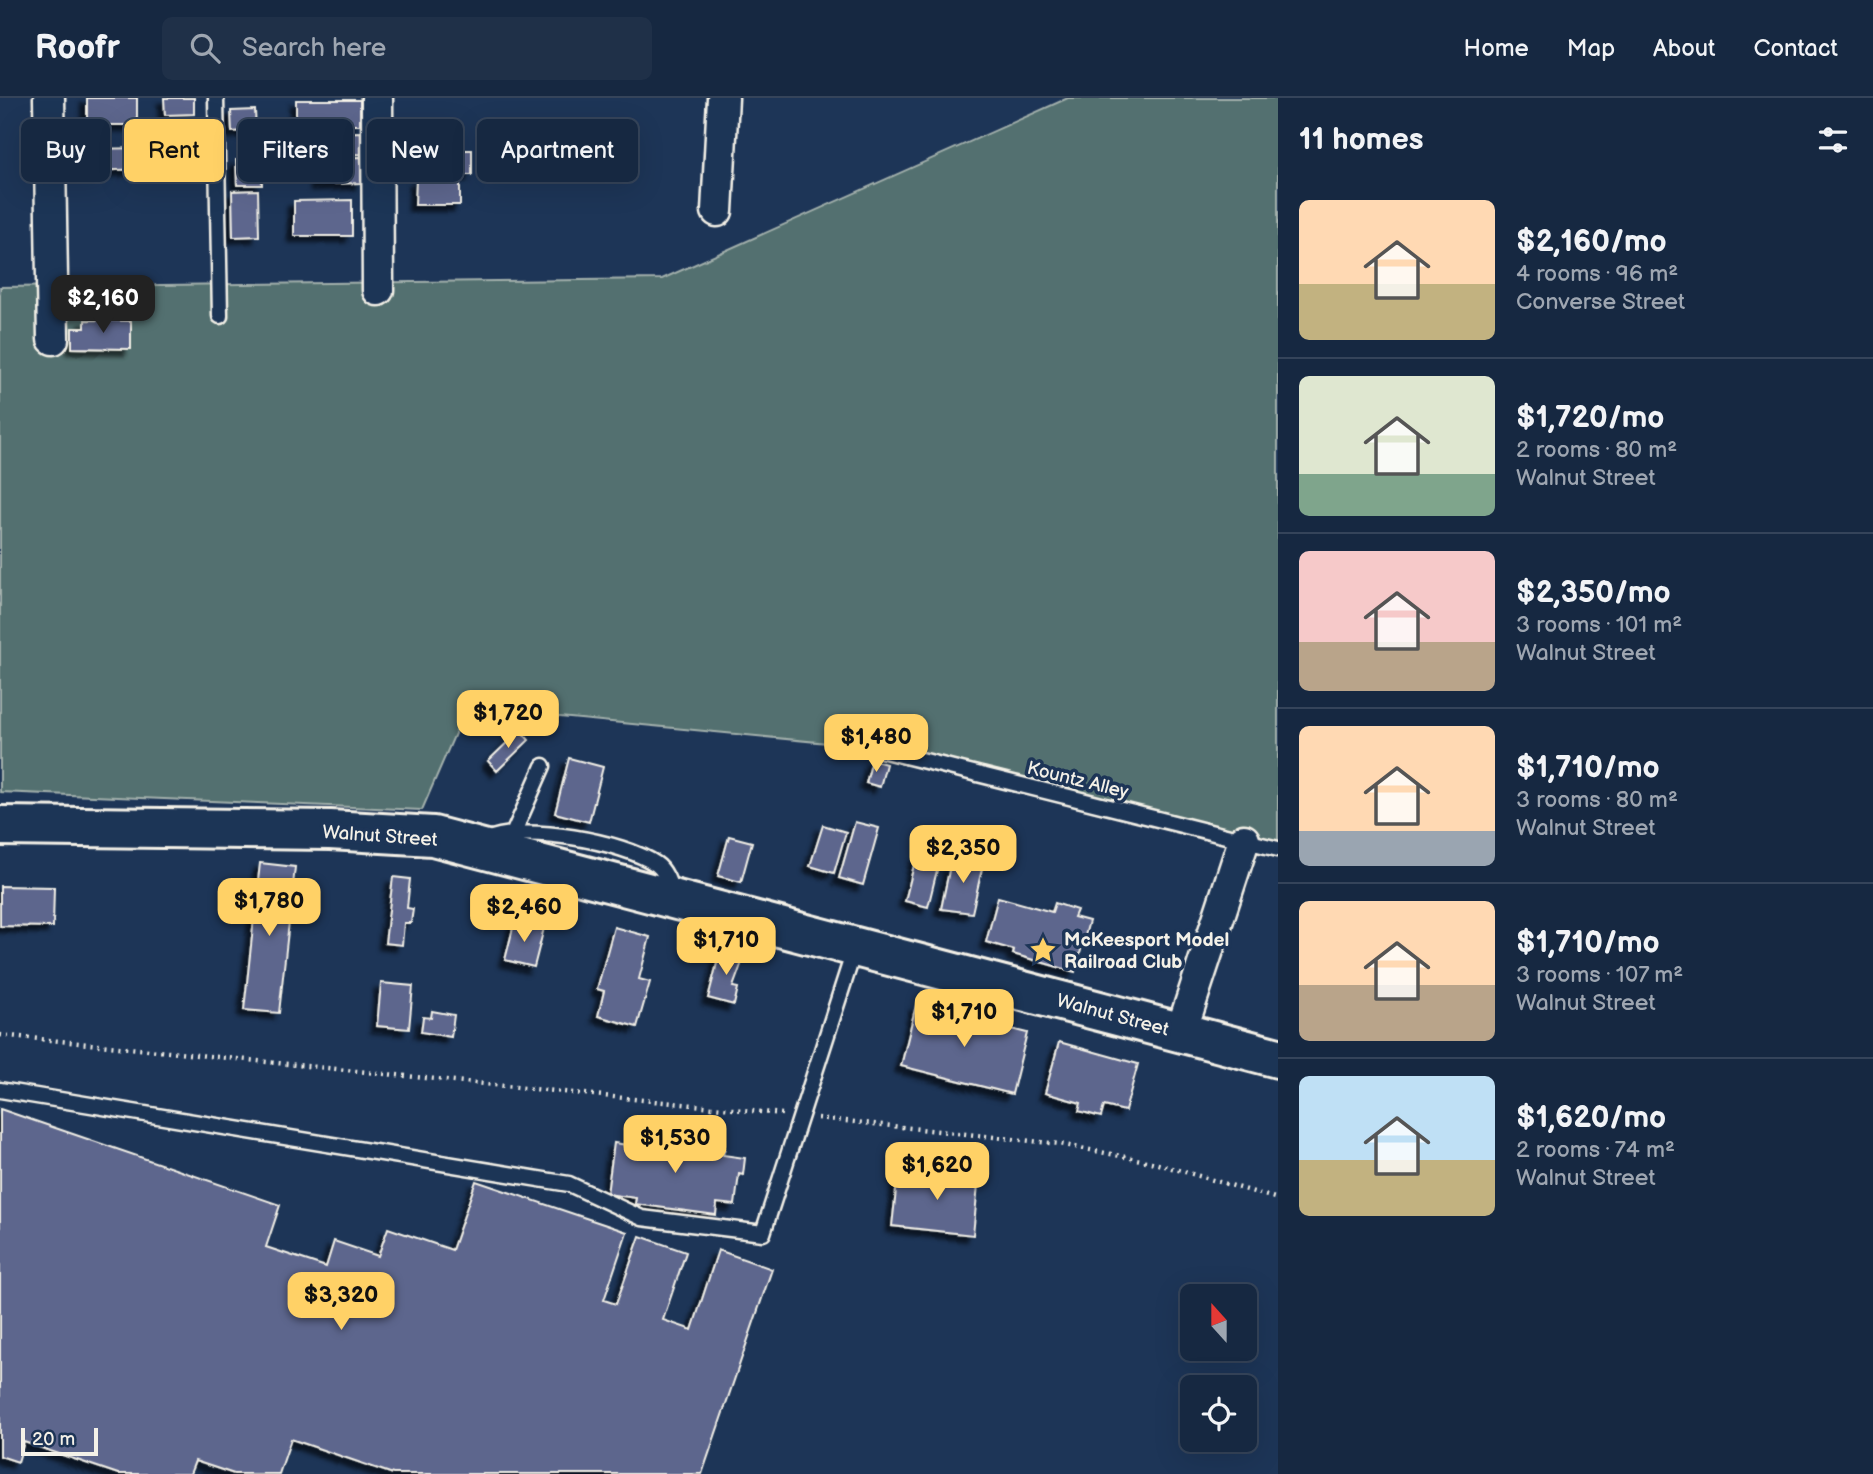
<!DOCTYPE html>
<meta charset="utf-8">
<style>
:root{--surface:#162841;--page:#1f3048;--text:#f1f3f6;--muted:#9ea6b1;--line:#35445a;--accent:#ffd166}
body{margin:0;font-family:"Balsamiq Sans",sans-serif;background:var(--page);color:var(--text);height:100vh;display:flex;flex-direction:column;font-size:26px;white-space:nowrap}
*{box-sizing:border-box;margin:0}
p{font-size:23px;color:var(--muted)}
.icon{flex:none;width:38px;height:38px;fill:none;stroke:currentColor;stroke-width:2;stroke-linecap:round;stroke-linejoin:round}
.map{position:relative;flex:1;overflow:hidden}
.sheet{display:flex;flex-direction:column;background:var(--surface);width:595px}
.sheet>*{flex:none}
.top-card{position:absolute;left:21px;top:21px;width:665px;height:63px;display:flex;gap:14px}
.needle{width:46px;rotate:339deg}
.tools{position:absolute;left:1180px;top:1186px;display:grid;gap:14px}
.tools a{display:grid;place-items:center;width:77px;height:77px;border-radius:10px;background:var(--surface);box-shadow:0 7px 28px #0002,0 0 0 2px var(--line);font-size:35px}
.scale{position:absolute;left:21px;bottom:18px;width:77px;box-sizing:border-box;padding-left:7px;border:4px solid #f4f1e8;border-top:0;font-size:19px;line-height:24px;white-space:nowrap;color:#f4f1e8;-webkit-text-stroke:5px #1d3557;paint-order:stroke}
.price{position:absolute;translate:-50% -60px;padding:0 16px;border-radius:14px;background:var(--accent);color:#111;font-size:23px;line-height:46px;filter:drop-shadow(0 2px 4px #0008)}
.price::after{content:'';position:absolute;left:50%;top:42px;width:21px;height:16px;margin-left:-10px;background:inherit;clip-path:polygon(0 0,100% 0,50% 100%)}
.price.active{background:#222;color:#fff}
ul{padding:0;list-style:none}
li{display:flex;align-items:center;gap:21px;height:175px;padding:0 21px}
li+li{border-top:2px solid var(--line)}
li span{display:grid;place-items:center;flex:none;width:196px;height:140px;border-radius:10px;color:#555}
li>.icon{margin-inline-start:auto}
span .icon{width:84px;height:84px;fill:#fffc;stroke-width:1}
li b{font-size:30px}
h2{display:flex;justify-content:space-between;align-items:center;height:84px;padding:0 21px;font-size:30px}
.chip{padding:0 24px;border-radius:10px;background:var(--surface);box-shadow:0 7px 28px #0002,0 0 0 2px var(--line);font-size:24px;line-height:63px}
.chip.active{background:var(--accent);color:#111}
header{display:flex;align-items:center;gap:42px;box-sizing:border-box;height:98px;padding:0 35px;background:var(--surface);border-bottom:2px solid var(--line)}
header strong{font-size:33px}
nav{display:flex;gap:38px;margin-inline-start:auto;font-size:24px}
.search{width:490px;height:63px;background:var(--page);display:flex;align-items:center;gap:18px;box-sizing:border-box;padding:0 24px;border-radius:10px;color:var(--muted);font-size:26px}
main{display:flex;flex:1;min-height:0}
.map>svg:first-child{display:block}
</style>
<header>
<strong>Roofr</strong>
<div class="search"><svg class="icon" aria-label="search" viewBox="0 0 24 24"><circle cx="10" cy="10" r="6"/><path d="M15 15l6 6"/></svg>Search here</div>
<nav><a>Home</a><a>Map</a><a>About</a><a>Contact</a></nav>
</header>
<main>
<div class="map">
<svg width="1278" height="1376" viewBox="0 0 1278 1376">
<defs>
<filter id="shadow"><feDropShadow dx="-6" dy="6" stdDeviation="2" flood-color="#0009"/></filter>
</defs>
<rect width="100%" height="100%" fill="#1d3557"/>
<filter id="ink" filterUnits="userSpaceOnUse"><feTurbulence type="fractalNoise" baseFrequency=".0143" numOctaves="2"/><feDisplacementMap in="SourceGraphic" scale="14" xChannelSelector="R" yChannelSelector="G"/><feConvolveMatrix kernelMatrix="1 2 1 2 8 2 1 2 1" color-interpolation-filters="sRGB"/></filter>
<g filter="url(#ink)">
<path fill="#52706f" stroke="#a3b0ac" stroke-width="2" d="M1068,0H1278V751L869,649L466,610L422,712L0,694V189L662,181Z"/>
<path fill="#5d668d" stroke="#f4f1e8" stroke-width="2" filter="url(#shadow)" d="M87,0H137V27H87Z
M164,0H194V16L165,17Z
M296,2H360V27H296Z
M255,12L256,32L232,34L231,13Z
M176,22H200L199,41H175Z
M361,34V56L295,58V36Z
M145,50V71L88,73V51Z
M420,52H472V77H419Z
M361,59V85L317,86V60Z
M236,62H261L262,87H237Z
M416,82L460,83V107H415Z
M258,92L259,138L233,139L232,93Z
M352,102V138H294V103Z
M85,222L131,223V251L72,250V230H85Z
M520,632L529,642L497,673L488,663Z
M569,660L603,669L589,724L555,715Z
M872,662L886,666L880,689L866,685Z
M855,724L879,730L863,787L839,780Z
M823,727L846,734L834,775L810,768Z
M729,738L752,744L741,784L718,778Z
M962,757L984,762L972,815L941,811L950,768L959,770Z
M916,759L939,764L928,809L905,803Z
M260,765L295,769L279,915L244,912Z
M393,779L410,781L407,810L413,811L411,825H404L402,847L385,845Z
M0,788L54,789L53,829L0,828Z
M998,799L1052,814L1055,805L1077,812L1074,819L1089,823L1075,874L1013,856L1014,852L986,844Z
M515,822L544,830L534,869L505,862Z
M614,829L650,839L639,881L650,884L637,929L598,918L604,893L597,891Z
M721,850L745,856L733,889L738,890L734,907L708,900Z
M381,885L413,888L409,931L377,928Z
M916,907L1027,935L1012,996L901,968Z
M432,913L454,917L451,939L421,934L423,919L431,920Z
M1059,944L1138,966L1125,1013L1104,1008L1101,1019L1079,1013L1081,1005L1045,995Z
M0,1011L280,1107L266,1149L326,1169L334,1143L378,1158L388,1130L452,1152L476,1083L627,1134L604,1202L616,1206L640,1138L686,1154L663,1222L692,1232L718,1152L772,1171L702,1376H393L291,1341L279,1376H234L195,1363L190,1376H118L24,1344L18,1364L0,1358Z
M641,1038L725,1050L723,1057L745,1060L743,1077L739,1076L735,1107L717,1105L716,1117L635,1106L636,1100L607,1096L614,1045L640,1049Z
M934,1072L979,1077L973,1137L892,1128L898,1075L934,1079Z"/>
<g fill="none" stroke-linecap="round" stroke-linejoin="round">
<defs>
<path id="lane" d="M216,0L220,218
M869,649L1278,751
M513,736L543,668
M487,742C523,725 625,744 656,766C665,772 669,785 672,794
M0,992L569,1086L642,1120L763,1135L855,850"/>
<path id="street" d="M49,0L53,241
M377,0L378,192
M717,113L723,0
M1181,934L1244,742"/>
<path id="primary" d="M0,728L330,732L433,738L1278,960"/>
</defs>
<use href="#lane" stroke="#f4f1e8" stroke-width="19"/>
<use href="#street" stroke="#f4f1e8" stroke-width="35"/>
<use href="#primary" stroke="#f4f1e8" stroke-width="44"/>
<path stroke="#f4f1e8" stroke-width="4.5" stroke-dasharray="2 5" stroke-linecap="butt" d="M0,937L782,1016
M818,1020L1060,1046L1151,1064L1278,1101"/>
<use href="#lane" stroke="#1d3557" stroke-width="14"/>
<use href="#street" stroke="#1d3557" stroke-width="30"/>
<use href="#primary" stroke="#1d3557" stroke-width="38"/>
</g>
</g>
<defs>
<symbol id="sight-bare" viewBox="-9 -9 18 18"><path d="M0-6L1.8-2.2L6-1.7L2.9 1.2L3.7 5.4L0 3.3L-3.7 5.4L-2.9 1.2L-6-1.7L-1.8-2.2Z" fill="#ffd166" stroke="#1d3557" stroke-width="2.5" paint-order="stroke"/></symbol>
</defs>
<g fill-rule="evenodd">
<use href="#sight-bare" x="1024" y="833" width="38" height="38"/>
</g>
<g text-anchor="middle" stroke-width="7" stroke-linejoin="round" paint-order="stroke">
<g font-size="19" fill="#f4f1e8" stroke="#1d3557">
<text transform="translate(1078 681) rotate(14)" y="7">Kountz Alley</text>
<text transform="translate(380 737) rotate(4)" y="7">Walnut Street</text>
<text transform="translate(1113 916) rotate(15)" y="7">Walnut Street</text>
</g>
<g font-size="19" font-weight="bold" fill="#f4f1e8" stroke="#1d3557" text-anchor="start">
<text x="1064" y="848">McKeesport Model<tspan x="1064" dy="22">Railroad Club</tspan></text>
</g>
</g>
</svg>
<div class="tools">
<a><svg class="needle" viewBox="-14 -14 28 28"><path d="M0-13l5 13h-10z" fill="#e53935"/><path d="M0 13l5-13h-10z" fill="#9ea6b1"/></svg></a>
<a><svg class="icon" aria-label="locate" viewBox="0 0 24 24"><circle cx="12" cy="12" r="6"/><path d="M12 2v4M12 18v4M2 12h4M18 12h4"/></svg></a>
</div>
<div class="scale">20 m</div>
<b class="price active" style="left:103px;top:237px">$2,160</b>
<b class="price" style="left:508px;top:652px">$1,720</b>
<b class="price" style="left:876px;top:676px">$1,480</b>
<b class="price" style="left:963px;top:787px">$2,350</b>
<b class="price" style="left:269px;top:840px">$1,780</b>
<b class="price" style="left:524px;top:846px">$2,460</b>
<b class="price" style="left:726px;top:879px">$1,710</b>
<b class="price" style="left:964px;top:951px">$1,710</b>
<b class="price" style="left:675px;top:1077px">$1,530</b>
<b class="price" style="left:937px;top:1104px">$1,620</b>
<b class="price" style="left:341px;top:1234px">$3,320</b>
<div class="top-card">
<a class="chip">Buy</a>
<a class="chip active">Rent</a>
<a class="chip">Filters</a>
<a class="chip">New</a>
<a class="chip">Apartment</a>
</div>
</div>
<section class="sheet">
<h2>11 homes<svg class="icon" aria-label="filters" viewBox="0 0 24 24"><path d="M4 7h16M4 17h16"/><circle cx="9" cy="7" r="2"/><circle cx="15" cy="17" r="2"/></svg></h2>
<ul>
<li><span style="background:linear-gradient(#ffd9b3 60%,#c2b280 0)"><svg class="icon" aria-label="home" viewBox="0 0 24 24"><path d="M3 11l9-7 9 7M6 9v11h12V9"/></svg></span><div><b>$2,160/mo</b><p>4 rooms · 96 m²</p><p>Converse Street</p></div></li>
<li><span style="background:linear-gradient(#dfe7d0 70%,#7fa58c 0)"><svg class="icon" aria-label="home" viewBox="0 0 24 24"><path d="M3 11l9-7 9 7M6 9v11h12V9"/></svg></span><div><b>$1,720/mo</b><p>2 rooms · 80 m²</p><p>Walnut Street</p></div></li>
<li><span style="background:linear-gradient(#f6c9c9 65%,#b9a48a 0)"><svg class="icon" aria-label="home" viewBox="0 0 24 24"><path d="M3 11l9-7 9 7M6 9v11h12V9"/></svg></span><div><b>$2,350/mo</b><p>3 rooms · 101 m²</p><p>Walnut Street</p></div></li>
<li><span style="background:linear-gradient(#ffd9b3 75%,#9aa5b1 0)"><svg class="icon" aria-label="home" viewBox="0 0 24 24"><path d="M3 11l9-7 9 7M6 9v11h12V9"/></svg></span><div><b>$1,710/mo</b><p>3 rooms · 80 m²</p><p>Walnut Street</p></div></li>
<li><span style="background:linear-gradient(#ffd9b3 60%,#b9a48a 0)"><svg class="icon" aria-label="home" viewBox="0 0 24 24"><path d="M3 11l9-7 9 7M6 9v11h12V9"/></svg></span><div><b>$1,710/mo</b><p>3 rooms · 107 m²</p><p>Walnut Street</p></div></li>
<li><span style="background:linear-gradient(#bfe0f5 60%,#c2b280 0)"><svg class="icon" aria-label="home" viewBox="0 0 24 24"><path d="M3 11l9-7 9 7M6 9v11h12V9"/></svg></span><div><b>$1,620/mo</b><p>2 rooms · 74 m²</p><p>Walnut Street</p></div></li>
</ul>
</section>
</main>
